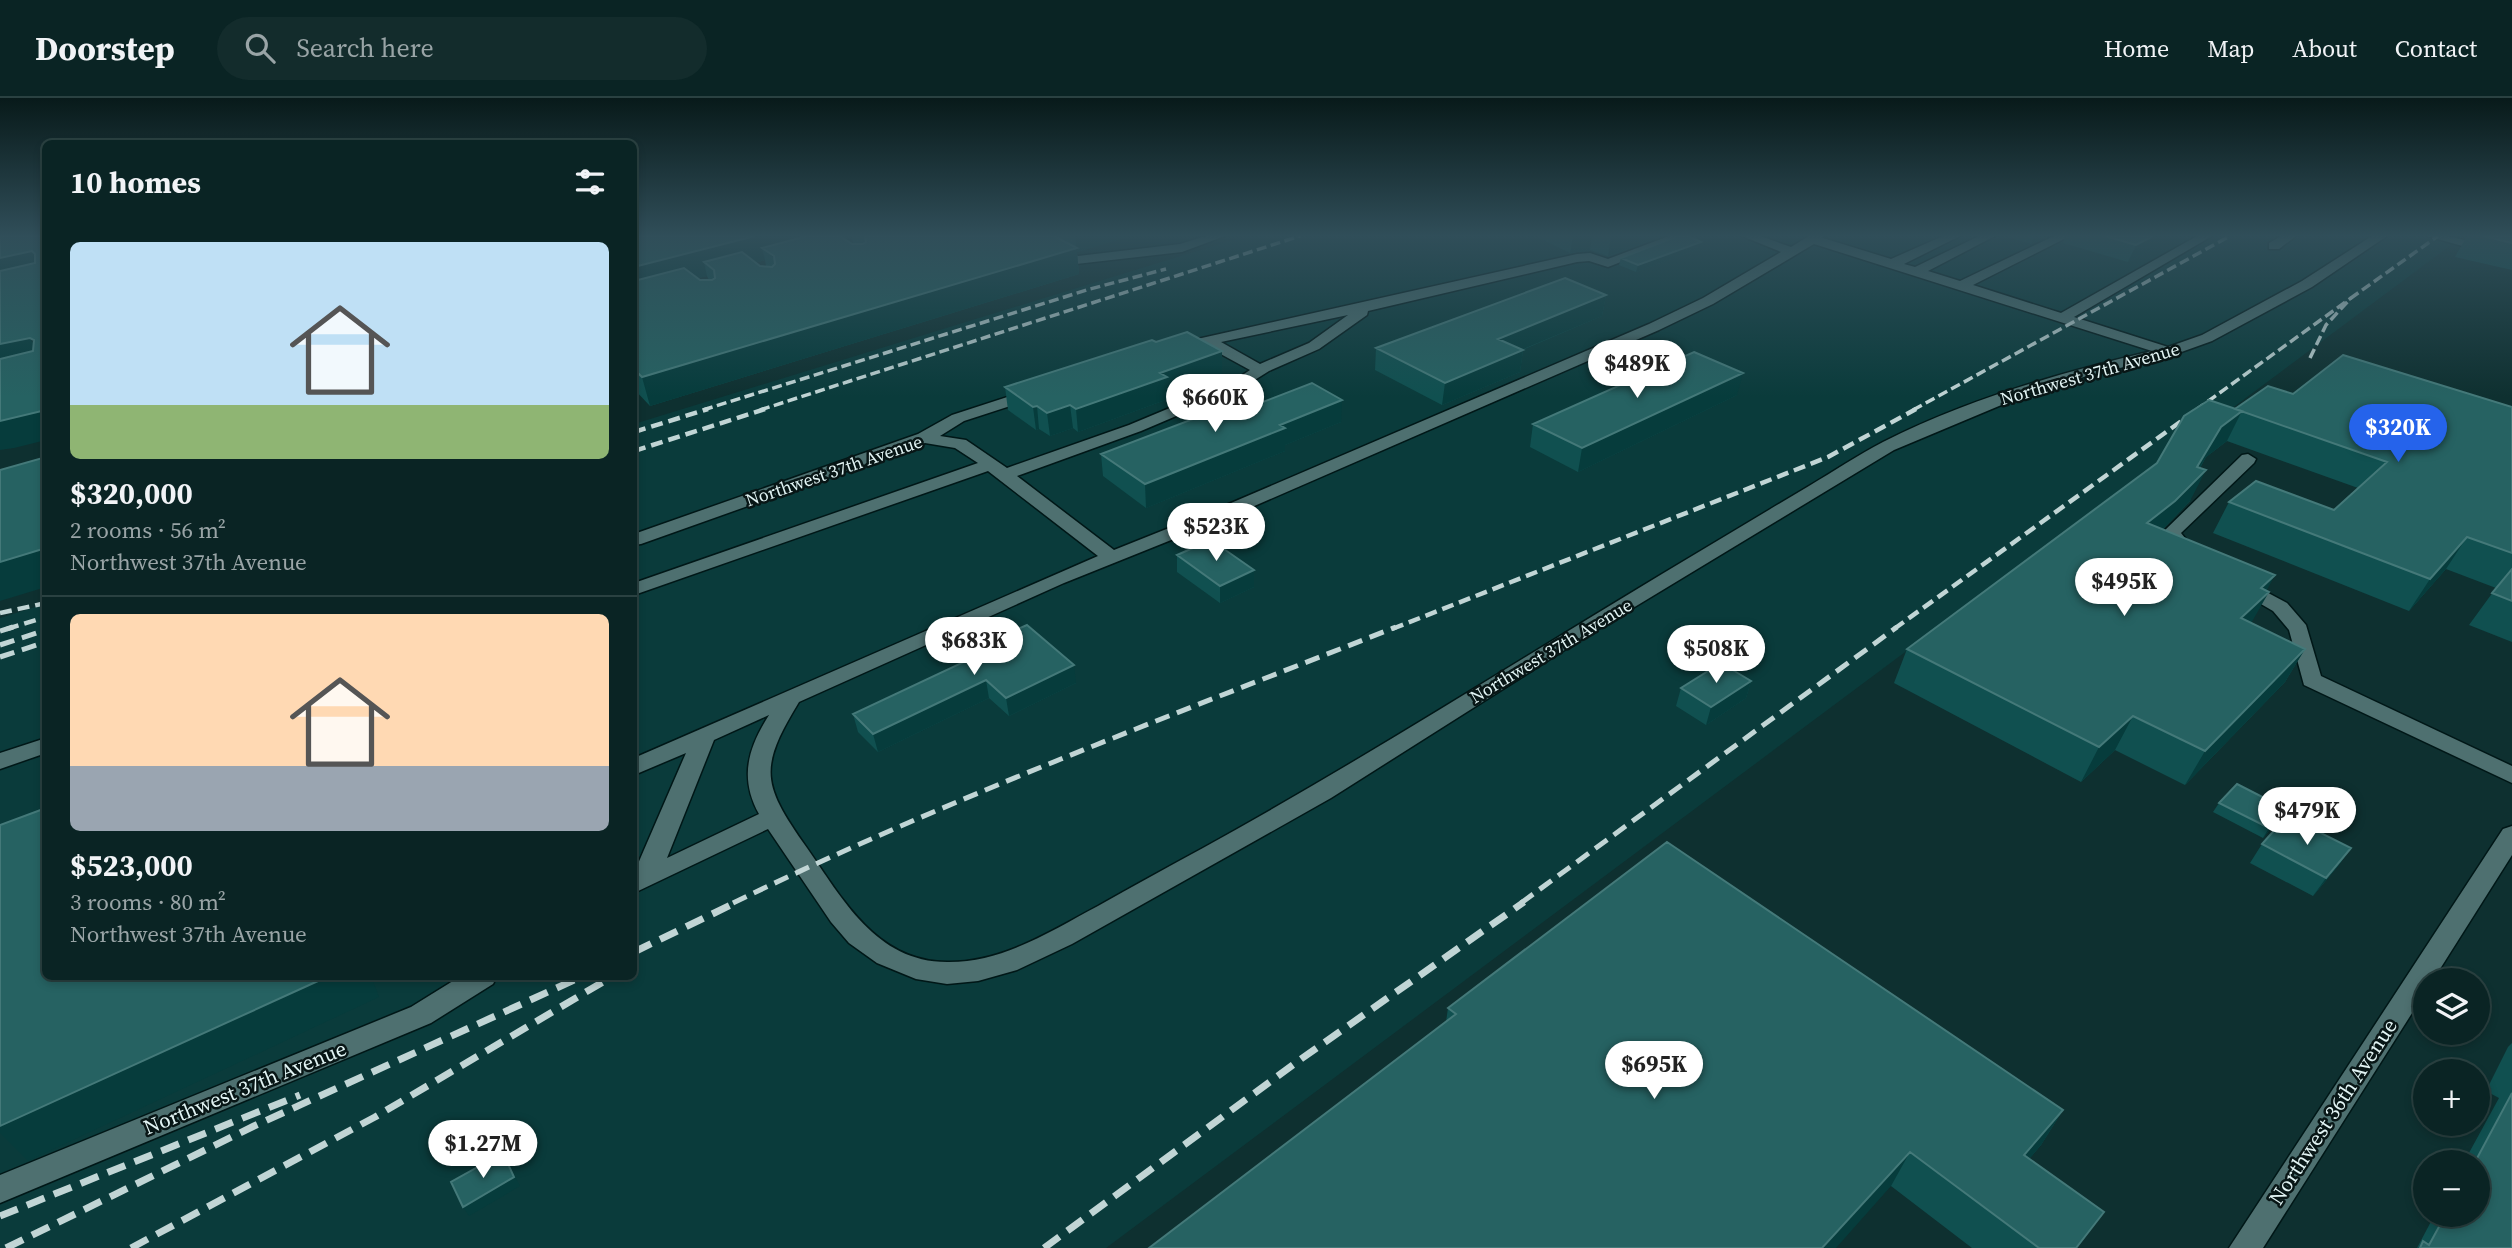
<!DOCTYPE html>
<meta charset="utf-8">
<style>
:root{--surface:#0a2424;--page:#132c2c;--text:#f1f3f6;--muted:#99a4a6;--line:#2a4141;--accent:#2563eb}
body{margin:0;font-family:"Source Serif 4",serif;background:var(--page);color:var(--text);height:100vh;display:flex;flex-direction:column;font-size:26px;white-space:nowrap}
*{box-sizing:border-box;margin:0}
p{font-size:23px;color:var(--muted)}
.icon{flex:none;width:38px;height:38px;fill:none;stroke:currentColor;stroke-width:2;stroke-linecap:round;stroke-linejoin:round}
.map{position:relative;flex:1;overflow:hidden}
.sheet{position:absolute;left:42px;top:42px;width:595px;height:840px;display:flex;flex-direction:column;background:var(--surface);border-radius:10px;box-shadow:0 4px 10px #0003,0 0 0 2px var(--line)}
.sheet>*{flex:none}
.fabs{position:absolute;left:2413px;top:870px;display:grid;gap:14px}
.fabs a{display:grid;place-items:center;width:77px;height:77px;border-radius:50%;background:var(--surface);box-shadow:0 4px 10px #0003,0 0 0 2px var(--line);font-size:35px}
.price{position:absolute;translate:-50% -60px;padding:0 16px;border-radius:24px;background:#fff;color:#222;font-size:23px;line-height:46px;filter:drop-shadow(0 2px 4px #0008)}
.price::after{content:'';position:absolute;left:50%;top:42px;width:21px;height:16px;margin-left:-10px;background:inherit;clip-path:polygon(0 0,100% 0,50% 100%)}
.price.on{background:var(--accent);color:#fff}
ul{padding:0;list-style:none}
li{display:grid;align-content:center;gap:14px;height:371px;padding:0 28px}
li+li{border-top:2px solid var(--line)}
li span{display:grid;place-items:center;height:217px;border-radius:10px;color:#555}
li>.icon{margin-inline-start:auto}
span .icon{width:126px;height:126px;fill:#fffc;stroke-width:1}
li b{font-size:30px}
h2{display:flex;justify-content:space-between;align-items:center;height:84px;padding:0 28px;font-size:30px}
header{display:flex;align-items:center;gap:42px;box-sizing:border-box;height:98px;padding:0 35px;background:var(--surface);border-bottom:2px solid var(--line)}
header strong{font-size:33px}
nav{display:flex;gap:38px;margin-inline-start:auto;font-size:24px}
.search{width:490px;height:63px;background:var(--page);display:flex;align-items:center;gap:18px;box-sizing:border-box;padding:0 24px;border-radius:38px;color:var(--muted);font-size:26px}
.map>svg:first-child{display:block}
</style>
<header>
<strong>Doorstep</strong>
<div class="search"><svg class="icon" aria-label="search" viewBox="0 0 24 24"><circle cx="10" cy="10" r="6"/><path d="M15 15l6 6"/></svg>Search here</div>
<nav><a>Home</a><a>Map</a><a>About</a><a>Contact</a></nav>
</header>
<div class="map">
<svg width="2512" height="1150" viewBox="0 0 2512 1150">
<rect width="100%" height="100%" fill="#0e3030"/>
<path fill="#0a3b3b" d="M1246,138H2463L1106,1150H0V520L45,506L46,878H634V326Z"/>
<g fill="none" stroke-linecap="round" stroke-linejoin="round">
<defs>
<path id="minor" d="M1028,138H1043L1078,158L1180,146L1206,138H1225L1182,154L1076,166Z
M1669,138H1687L1608,169L1589,163L1577,164L1368,213L1367,217L1319,251L1269,273L1242,290L1141,333L1017,378L1114,452L1224,408L1649,226L1703,200L1781,154L1742,138H1760L1791,149L1809,138H1824L1823,140L1891,161L1943,138H1960L1904,166L1915,169L1979,138H1995L1928,173L1960,183L2054,138H2070L1973,187L2061,215L2197,138H2212L2074,219L2168,249L2202,237L2302,183L2372,138H2387L2312,189L2212,243L2173,257L2087,278L2030,295L1894,352L1585,539L1331,700L1072,846L1017,872L978,883L947,886L916,881L877,865L849,845L831,824L768,731L634,795V775L686,655L634,677V660L1098,458L988,373L634,497V485L978,365L955,350L925,345L641,446L634,447V436L918,336L952,317L1026,293H1038L1040,296L1038,299L964,323L940,338L966,342L1007,370L1129,327L1232,284L1250,272L1206,248L1180,253L1173,249L1175,246L1577,156L1590,155L1608,161ZM1814,146L2152,253C2060,275 1968,301 1883,344C1858,357 1834,373 1809,388C1760,417 1711,447 1662,476C1509,568 1359,664 1203,750C1168,769 1133,788 1098,808C1051,833 1002,865 947,864C876,864 842,800 807,750C762,686 758,671 799,604L1064,485L1236,416L1659,232L1713,206ZM1348,217L1309,245L1260,266L1221,244ZM769,617C748,650 739,680 759,716L667,760L714,642Z
M2281,138H2296L2279,151H2269V145Z
M2427,138H2448L2512,154V162Z
M2248,356L2256,361L2254,365L2181,435L2196,454L2187,460L2180,458L2162,435L2242,357Z
M2242,481L2287,505L2306,527L2321,578L2512,668V685L2304,587L2289,532L2273,513L2235,491L2232,487Z
M46,640V655L0,671V655Z
M2512,728V757L2433,882H2426V893L2263,1150H2229L2503,731Z
M461,878H497L493,886L431,925L0,1105V1077L411,909Z"/>
</defs>
<use href="#minor" stroke="#001717" stroke-width="3"/>
<use href="#minor" fill="#4e7070" fill-rule="evenodd"/>
<path stroke="#c1d5d5" stroke-width="3.5" stroke-dasharray="10 4.5" stroke-linecap="butt" d="M2310,260L2326,227L2351,200L2438,138
M703,312L1090,191L1166,171
M760,312L1300,138
M1913,312L2230,138
M2196,312L2351,200"/>
<path stroke="#c1d5d5" stroke-width="4.5" stroke-dasharray="12 6" stroke-linecap="butt" d="M634,334L708,311
M634,353L765,311
M0,515L46,505
M7,531L46,519
M1392,531L1828,359L1916,311
M1894,531L2198,311"/>
<path stroke="#c1d5d5" stroke-width="5" stroke-dasharray="15 8" stroke-linecap="butt" d="M0,533L13,529
M0,547L46,532
M0,559L46,544
M733,805C949,700 1173,617 1396,529
M1521,805L1897,529"/>
<path stroke="#c1d5d5" stroke-width="7" stroke-dasharray="19 10" stroke-linecap="butt" d="M634,854L737,804
M0,1118L300,997
M6,1150L254,1028L583,878
M131,1150L375,1019L613,878
M1044,1150L1301,961L1524,804"/>
</g>
<path fill="#105050" fill-rule="evenodd" d="M634,138H1130L1077,154L1079,176L650,308L634,291ZM852,139L853,146L844,141ZM765,162L766,168H760L755,165ZM707,178L709,182H700L698,180Z
M1535,138H1662L1608,158L1590,152L1570,155Z
M2005,138H2048L2031,146Z
M2065,138H2170L2168,143L2128,164L2063,145Z
M2467,138H2512V172L2455,159Z
M1699,151L1636,174L1619,167L1621,160Z
M1606,197L1602,218L1522,252H1523L1520,274L1442,307L1375,272L1376,250Z
M1222,275L1168,295V301L1078,334L1073,330L1050,338L1039,331L1036,332L1008,312L1005,289Z
M2293,296L2512,309V544L2469,527L2496,490L2446,471L2409,513L2213,435L2229,404L2334,412L2358,390L2227,343L2206,359L2200,370L2190,403L2163,431L2266,493L2251,525L2305,551L2285,584L2185,687L2115,652L2081,684L1894,585L1907,551L2157,365L2235,311Z
M1737,297L1578,374L1530,349L1533,326Z
M1250,309L1341,324L1285,347V353L1146,410L1103,378L1101,356Z
M1177,457L1254,472V489L1220,505L1177,474Z
M960,557L1076,585L1009,618L989,600L878,654L858,634L853,616L961,565Z
M1751,583L1746,600L1706,627L1676,608L1681,590Z
M2219,705L2286,711L2280,720L2263,740L2213,714Z
M2262,746L2351,750L2338,768L2313,798L2250,765Z
M1448,910L2063,1012L2041,1047L2029,1061L2104,1114L2077,1150H1972L1891,1088L1446,924Z
M2512,945V1150H2417L2435,1116H2478V1064H2464L2499,1000L2486,993L2508,949Z"/>
<path fill="#063c3c" d="M755,138L852,139L774,160L762,150L765,162L715,176L714,172L704,164L707,178L634,197V169Z
M1051,138H1057L1059,155L1076,150L1075,138H1130L1077,154L1079,176L650,308L642,279Z
M1573,138H1592L1590,152L1570,155Z
M1611,138H1662L1608,158Z
M2034,138H2048L2031,146Z
M2153,138H2170L2168,143L2128,164L2136,147Z
M1701,144L1699,151L1636,174L1638,167Z
M32,153L45,176L0,186V160Z
M1606,197L1602,218L1495,263L1498,241Z
M30,240L45,264L0,274V246Z
M1523,252L1520,274L1442,307L1445,285Z
M1222,253V275L1168,295V301L1078,334L1076,311L1160,275Z
M1743,275L1737,297L1578,374L1582,350Z
M1342,302L1341,324L1285,347V353L1146,410L1145,386L1280,327Z
M1070,307L1073,330L1050,338L1047,315Z
M1037,308L1039,331L1036,332L1033,309Z
M46,312V342L14,350L0,352V323Z
M2242,313L2227,343L2206,359L2187,391L2206,372L2190,403L2160,434L2147,425L2197,369L2221,329Z
M2467,439L2446,471L2409,513L2430,481Z
M46,450V489L0,503V464Z
M1254,472V489L1220,505V488Z
M2275,477L2262,501L2269,494L2250,527L2241,520L2261,490Z
M2305,551L2285,584L2185,687L2205,653Z
M1074,567L1076,585L1009,618L1006,600Z
M986,582L989,600L878,654L873,636Z
M1751,583L1746,600L1706,627L1711,609Z
M2133,618L2115,652L2081,684L2099,649Z
M2286,711L2280,720L2263,740L2269,730Z
M2351,750L2338,768L2313,798L2326,780Z
M329,878H371L379,899L28,1063L0,1035V1028Z
M2063,1012L2041,1047L2003,1092L2024,1057Z
M1910,1054L1891,1088L1836,1150H1822Z
M503,1055L520,1088L469,1118L463,1109Z"/>
<path fill="#266262" stroke="#447979" stroke-width="2" d="M5,138H46V312L0,323V261L33,253L34,242L30,240L0,246V173L35,165V156L32,153L0,160V139Z
M634,138H755L634,169Z
M807,138H840L852,146H863L866,144L865,138H1054L1077,150L642,279L634,271V183L684,170L700,182H712L715,180L714,172L704,164L742,154L760,168L772,169L775,166L774,158L762,150Z
M1678,138H1688L1701,144L1638,167L1621,160Z
M2105,138H2153L2136,147Z
M2483,138H2512V145Z
M1565,180L1606,197L1498,241L1523,252L1445,285L1376,250Z
M1187,234L1222,253L1160,275L1167,279L1076,311L1070,307L1047,315L1037,308L1033,309L1005,289L1152,242L1156,244Z
M1694,254L1743,275L1582,350L1533,326Z
M2343,257L2512,309V455L2467,439L2430,481L2229,404L2256,383L2334,412L2387,364L2235,311L2268,288L2293,296Z
M1312,285L1342,302L1280,327L1285,330L1145,386L1101,356L1240,303L1250,309Z
M2209,302L2242,313L2221,329L2197,369L2206,372L2175,403L2147,425L2275,477L2261,490L2269,494L2241,520L2305,551L2205,653L2133,618L2099,649L1907,551L2157,365L2184,318Z
M46,359V450L0,464V372Z
M1211,442L1254,472L1220,488L1177,457Z
M2512,471V503L2492,495Z
M1027,527L1074,567L1006,600L986,582L873,636L853,616L966,563L960,557Z
M1721,565L1751,583L1711,609L1681,590Z
M2237,686L2286,711L2269,730L2219,705Z
M46,710V878H329L0,1028V727Z
M2287,718L2351,750L2326,780L2262,746Z
M1667,744L2063,1012L2024,1057L2104,1114L2076,1150H2039L1910,1054L1822,1150H1149L1456,916L1448,910Z
M2512,995V1150H2420L2423,1143L2429,1147L2446,1116H2478V1064H2475Z
M503,1055L514,1079L463,1109L451,1084Z"/>
<linearGradient id="sky" x2="0" y2="1"><stop stop-color="#081a1a"/><stop offset="0.46" stop-color="#304e59"/><stop offset="1" stop-color="#304e59" stop-opacity="0"/></linearGradient>
<rect width="2512" height="299" fill="url(#sky)"/>
<g text-anchor="middle" stroke-width="5" stroke-linejoin="round" paint-order="stroke">
<g font-size="18" fill="#e2f4f4" stroke="#081616">
<text transform="translate(2090 276) rotate(-16)" y="6">Northwest 37th Avenue</text>
<text transform="translate(834 373) rotate(-19)" y="6">Northwest 37th Avenue</text>
<text transform="translate(1551 553) rotate(-31)" y="6">Northwest 37th Avenue</text>
</g>
<g font-size="21" fill="#e2f4f4" stroke="#081616">
<text transform="translate(245 990) rotate(-22)" y="7">Northwest 37th Avenue</text>
<text transform="translate(2333 1014) rotate(-57)" y="7">Northwest 36th Avenue</text>
</g>
</g>
</svg>
<div class="fabs">
<a><svg class="icon" aria-label="layers" viewBox="0 0 24 24"><path d="M12 4l9 5-9 5-9-5zM3 14l9 5 9-5"/></svg></a>
<a>+</a>
<a>−</a>
</div>
<b class="price" style="left:1637px;top:302px">$489K</b>
<b class="price" style="left:1215px;top:336px">$660K</b>
<b class="price on" style="left:2398px;top:366px">$320K</b>
<b class="price" style="left:1216px;top:465px">$523K</b>
<b class="price" style="left:2124px;top:520px">$495K</b>
<b class="price" style="left:974px;top:579px">$683K</b>
<b class="price" style="left:1716px;top:587px">$508K</b>
<b class="price" style="left:2307px;top:749px">$479K</b>
<b class="price" style="left:1654px;top:1003px">$695K</b>
<b class="price" style="left:483px;top:1082px">$1.27M</b>
<section class="sheet">
<h2>10 homes<svg class="icon" aria-label="filters" viewBox="0 0 24 24"><path d="M4 7h16M4 17h16"/><circle cx="9" cy="7" r="2"/><circle cx="15" cy="17" r="2"/></svg></h2>
<ul>
<li><span style="background:linear-gradient(#bfe0f5 75%,#8fb573 0)"><svg class="icon" aria-label="home" viewBox="0 0 24 24"><path d="M3 11l9-7 9 7M6 9v11h12V9"/></svg></span><div><b>$320,000</b><p>2 rooms · 56 m²</p><p>Northwest 37th Avenue</p></div></li>
<li><span style="background:linear-gradient(#ffd9b3 70%,#9aa5b1 0)"><svg class="icon" aria-label="home" viewBox="0 0 24 24"><path d="M3 11l9-7 9 7M6 9v11h12V9"/></svg></span><div><b>$523,000</b><p>3 rooms · 80 m²</p><p>Northwest 37th Avenue</p></div></li>
</ul>
</section>
</div>
